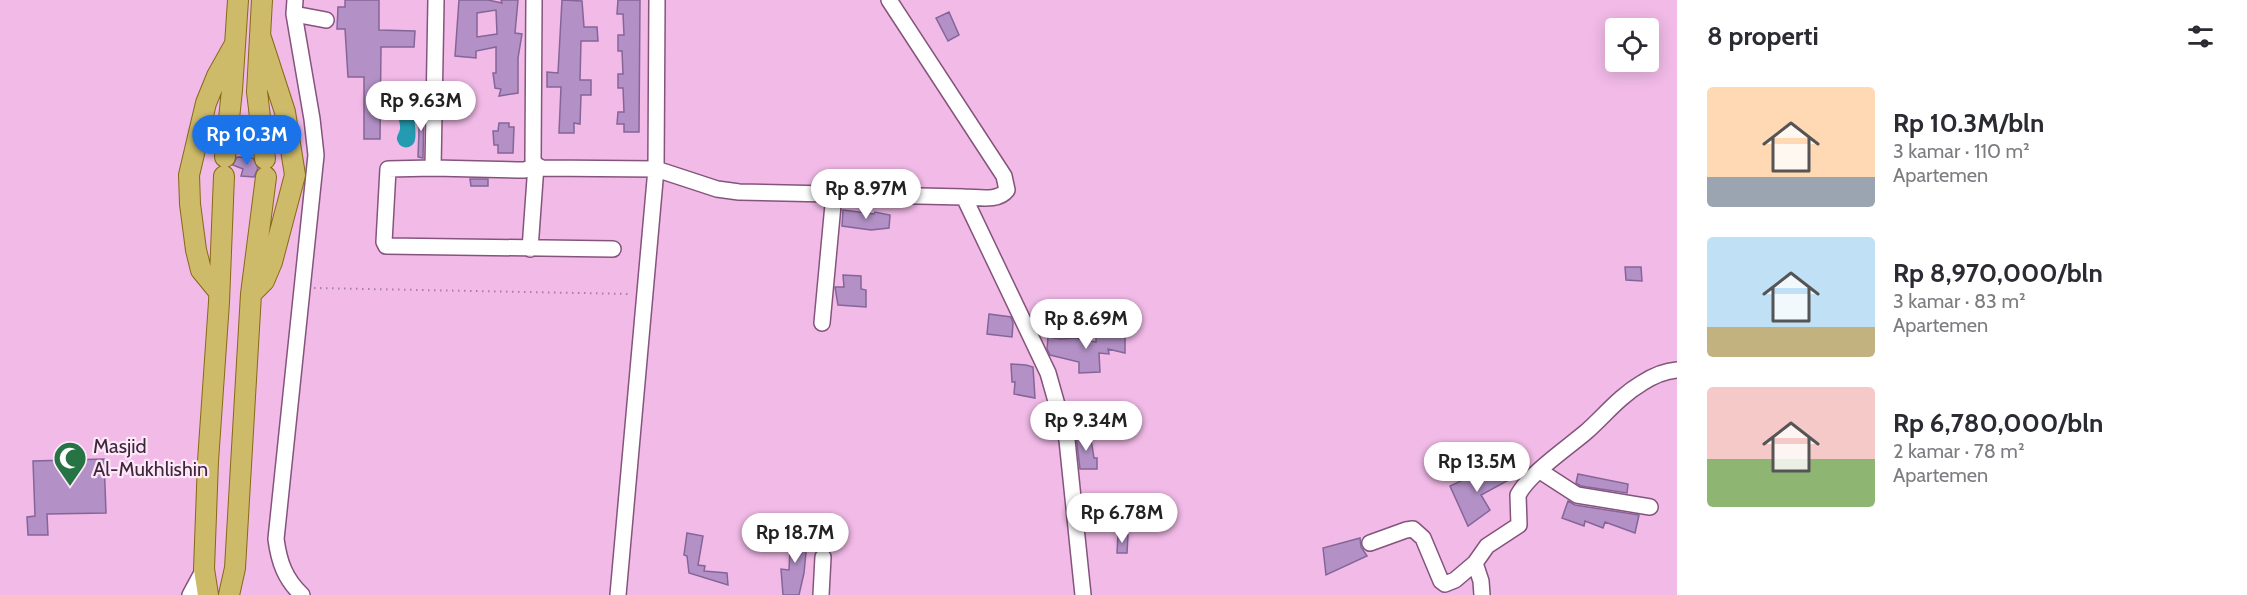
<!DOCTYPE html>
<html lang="id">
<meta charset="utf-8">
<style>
:root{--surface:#fff;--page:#f2f2f3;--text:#2b2b33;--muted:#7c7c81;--accent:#1a73e8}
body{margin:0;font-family:Cabin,sans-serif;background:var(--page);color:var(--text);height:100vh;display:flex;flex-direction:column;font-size:22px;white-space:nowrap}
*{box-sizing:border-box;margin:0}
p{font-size:20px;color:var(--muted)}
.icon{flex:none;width:33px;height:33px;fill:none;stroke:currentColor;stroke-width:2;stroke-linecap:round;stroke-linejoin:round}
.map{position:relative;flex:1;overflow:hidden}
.sheet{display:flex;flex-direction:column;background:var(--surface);width:570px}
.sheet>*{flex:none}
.fabs{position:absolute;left:1605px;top:18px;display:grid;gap:12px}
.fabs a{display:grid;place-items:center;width:54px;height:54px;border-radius:6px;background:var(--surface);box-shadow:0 3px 15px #0003;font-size:30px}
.price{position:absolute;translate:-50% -51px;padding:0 14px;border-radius:21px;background:#fff;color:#222;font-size:20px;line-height:39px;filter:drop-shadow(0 2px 3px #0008)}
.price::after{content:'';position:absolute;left:50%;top:36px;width:18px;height:14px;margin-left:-9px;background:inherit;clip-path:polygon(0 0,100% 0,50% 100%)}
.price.current{background:var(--accent);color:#fff}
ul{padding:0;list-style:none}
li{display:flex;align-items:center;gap:18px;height:150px;padding:0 30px}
li span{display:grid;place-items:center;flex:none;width:168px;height:120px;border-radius:6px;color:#555}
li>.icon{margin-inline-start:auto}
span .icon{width:72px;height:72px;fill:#fffc;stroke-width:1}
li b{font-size:26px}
h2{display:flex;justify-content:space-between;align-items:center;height:72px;padding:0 30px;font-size:26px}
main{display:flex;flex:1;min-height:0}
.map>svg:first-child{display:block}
</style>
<main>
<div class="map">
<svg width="1677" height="595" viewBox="0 0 1677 595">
<rect width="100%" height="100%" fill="#f1bae7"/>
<path fill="#249bb0" d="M402,103L412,104L414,107C413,118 417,131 415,140C413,149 401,150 398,142C395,137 399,134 400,129C401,121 395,114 397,106Z"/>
<path fill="#b391c7" stroke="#856598" stroke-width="1.5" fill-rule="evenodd" d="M345,0H379V30L415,31L414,47H381L380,139H364V77H348L345,29H337L338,7H345Z
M459,0H488L502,3L501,0H518L515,33L522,34L518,58V93L499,96L501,89L495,88L493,73H496V47L476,51V58L455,56ZM496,10L497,34L477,37V13Z
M562,0L582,1L584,27H597L598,41H581L580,80H591V95H581L580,124L574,123V133H559L561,87H547V72L558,73Z
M618,0H640L639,132H624V124H617L618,112H624L623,88H618V74H623L622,51H618V35H624L623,14H617Z
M949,12L959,35L948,41L936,18Z
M420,104H424L423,158L418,157Z
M499,123H509V127H514L513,153H498V145H494L493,131H498Z
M237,157L253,158L258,168L254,177L241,176L243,169L233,165Z
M470,179H488V186H471Z
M843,210L874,214L875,212L890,215L889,228L871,230L842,226Z
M1625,267H1641L1642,281L1626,280Z
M843,275L861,276V289L866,290V307L838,305L835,287H844Z
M1092,301L1104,303L1103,322L1090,317Z
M989,314L1011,317L1013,323L1012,337L987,334Z
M1115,333L1125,334V353L1108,349L1109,354L1099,353L1100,372L1079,373V362L1050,355L1047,349L1048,337L1061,339L1075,338L1096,342V337Z
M1011,364L1026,365L1033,367L1035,398L1014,394L1015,382H1012Z
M1090,433L1094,458H1097V469H1080L1076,435Z
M104,459L106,513L47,514L48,535H28L27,517L35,516L33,461Z
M1498,465L1507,481L1481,495L1490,510L1468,526L1450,486L1471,476L1473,479Z
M1578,474L1628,484L1627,493L1581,486L1576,483Z
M1568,501L1575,505L1639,515L1635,533L1605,522L1603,528L1585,521L1584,526L1562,518Z
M791,531L808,532L804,573L799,595H783L781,569L789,570Z
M687,533L703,536L698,565L705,566L704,571L727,573L728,585L689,573L687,556L684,555Z
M1118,534L1128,535L1127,553H1117Z
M1360,538L1361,547L1367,556L1326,575L1323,548Z"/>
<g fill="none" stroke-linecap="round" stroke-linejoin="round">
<defs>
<path id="minor" d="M295,0L294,14L312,119L316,155L276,539C279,562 285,579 302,595
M436,0L433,168L388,169L384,242L386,246L613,249
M534,0L533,160L536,165L542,168L656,169L717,189L739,192L964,197C978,197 998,202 1007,190L1004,176L889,0
M294,14L326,20
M433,168L517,170H525L536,165L530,249
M964,197L1048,373L1067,440L1083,595
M822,323L834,194
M1540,471L1577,495L1650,507
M1370,543L1406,530L1413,529L1423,538L1441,581L1445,584L1455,580L1475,563L1487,546L1519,525L1518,495C1529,474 1567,448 1586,432C1605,415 1620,396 1642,383C1653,376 1664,371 1677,370
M1475,563L1481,581L1482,595
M190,595L204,569
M618,595L656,169L657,0
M821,595L823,557"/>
<path id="major" d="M262,0L257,92L265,159
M225,157L232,90L238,0
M219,292L201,270L196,250L190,204L189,175L206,103L217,76L235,44
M253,292L264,281L272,262L295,175L285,112L260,35
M208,595L204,569L208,461L219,302L224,176
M229,595L235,568L251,294L266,177"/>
</defs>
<use href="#minor" stroke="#84547c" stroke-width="18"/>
<use href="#major" stroke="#866a18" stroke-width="22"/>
<path stroke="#a97fa1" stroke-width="2" stroke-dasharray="1.5 4.5" stroke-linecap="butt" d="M314,288L632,294"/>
<use href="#minor" stroke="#fff" stroke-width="15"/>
<use href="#major" stroke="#cebb6a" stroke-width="20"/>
</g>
<defs>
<symbol id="mosque-pin" viewBox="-11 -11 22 30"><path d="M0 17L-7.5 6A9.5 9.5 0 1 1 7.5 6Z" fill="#267444" stroke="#fee7f9"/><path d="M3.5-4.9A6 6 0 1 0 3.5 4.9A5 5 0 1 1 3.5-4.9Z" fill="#fff"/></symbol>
</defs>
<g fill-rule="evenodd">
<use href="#mosque-pin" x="51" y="439" width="38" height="52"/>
</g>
<g text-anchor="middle" stroke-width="4.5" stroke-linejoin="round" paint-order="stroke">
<g font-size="20" fill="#3d283a" stroke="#fee7f9" text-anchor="start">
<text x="93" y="453">Masjid<tspan x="93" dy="23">Al-Mukhlishin</tspan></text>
</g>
</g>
</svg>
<div class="fabs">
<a><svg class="icon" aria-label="locate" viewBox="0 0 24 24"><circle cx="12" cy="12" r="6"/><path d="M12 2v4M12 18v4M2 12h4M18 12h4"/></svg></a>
</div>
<b class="price" style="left:421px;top:132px">Rp 9.63M</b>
<b class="price current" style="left:247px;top:166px">Rp 10.3M</b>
<b class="price" style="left:866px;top:220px">Rp 8.97M</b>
<b class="price" style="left:1086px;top:350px">Rp 8.69M</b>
<b class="price" style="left:1086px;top:452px">Rp 9.34M</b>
<b class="price" style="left:1477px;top:493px">Rp 13.5M</b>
<b class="price" style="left:1122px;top:544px">Rp 6.78M</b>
<b class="price" style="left:795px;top:564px">Rp 18.7M</b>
</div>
<section class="sheet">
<h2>8 properti<svg class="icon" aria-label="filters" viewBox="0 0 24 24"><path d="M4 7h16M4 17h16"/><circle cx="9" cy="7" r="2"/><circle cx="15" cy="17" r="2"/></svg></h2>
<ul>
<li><span style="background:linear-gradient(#ffd9b3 75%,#9aa5b1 0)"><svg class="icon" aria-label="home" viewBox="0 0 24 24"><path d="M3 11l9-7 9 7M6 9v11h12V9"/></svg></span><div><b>Rp 10.3M/bln</b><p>3 kamar · 110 m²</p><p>Apartemen</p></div></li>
<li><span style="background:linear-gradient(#bfe0f5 75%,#c2b280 0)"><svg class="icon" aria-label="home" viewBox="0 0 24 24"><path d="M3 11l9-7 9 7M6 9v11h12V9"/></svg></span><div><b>Rp 8,970,000/bln</b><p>3 kamar · 83 m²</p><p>Apartemen</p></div></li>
<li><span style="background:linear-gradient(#f6c9c9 60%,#8fb573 0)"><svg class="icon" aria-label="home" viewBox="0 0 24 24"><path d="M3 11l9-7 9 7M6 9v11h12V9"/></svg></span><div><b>Rp 6,780,000/bln</b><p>2 kamar · 78 m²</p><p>Apartemen</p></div></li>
</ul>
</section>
</main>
